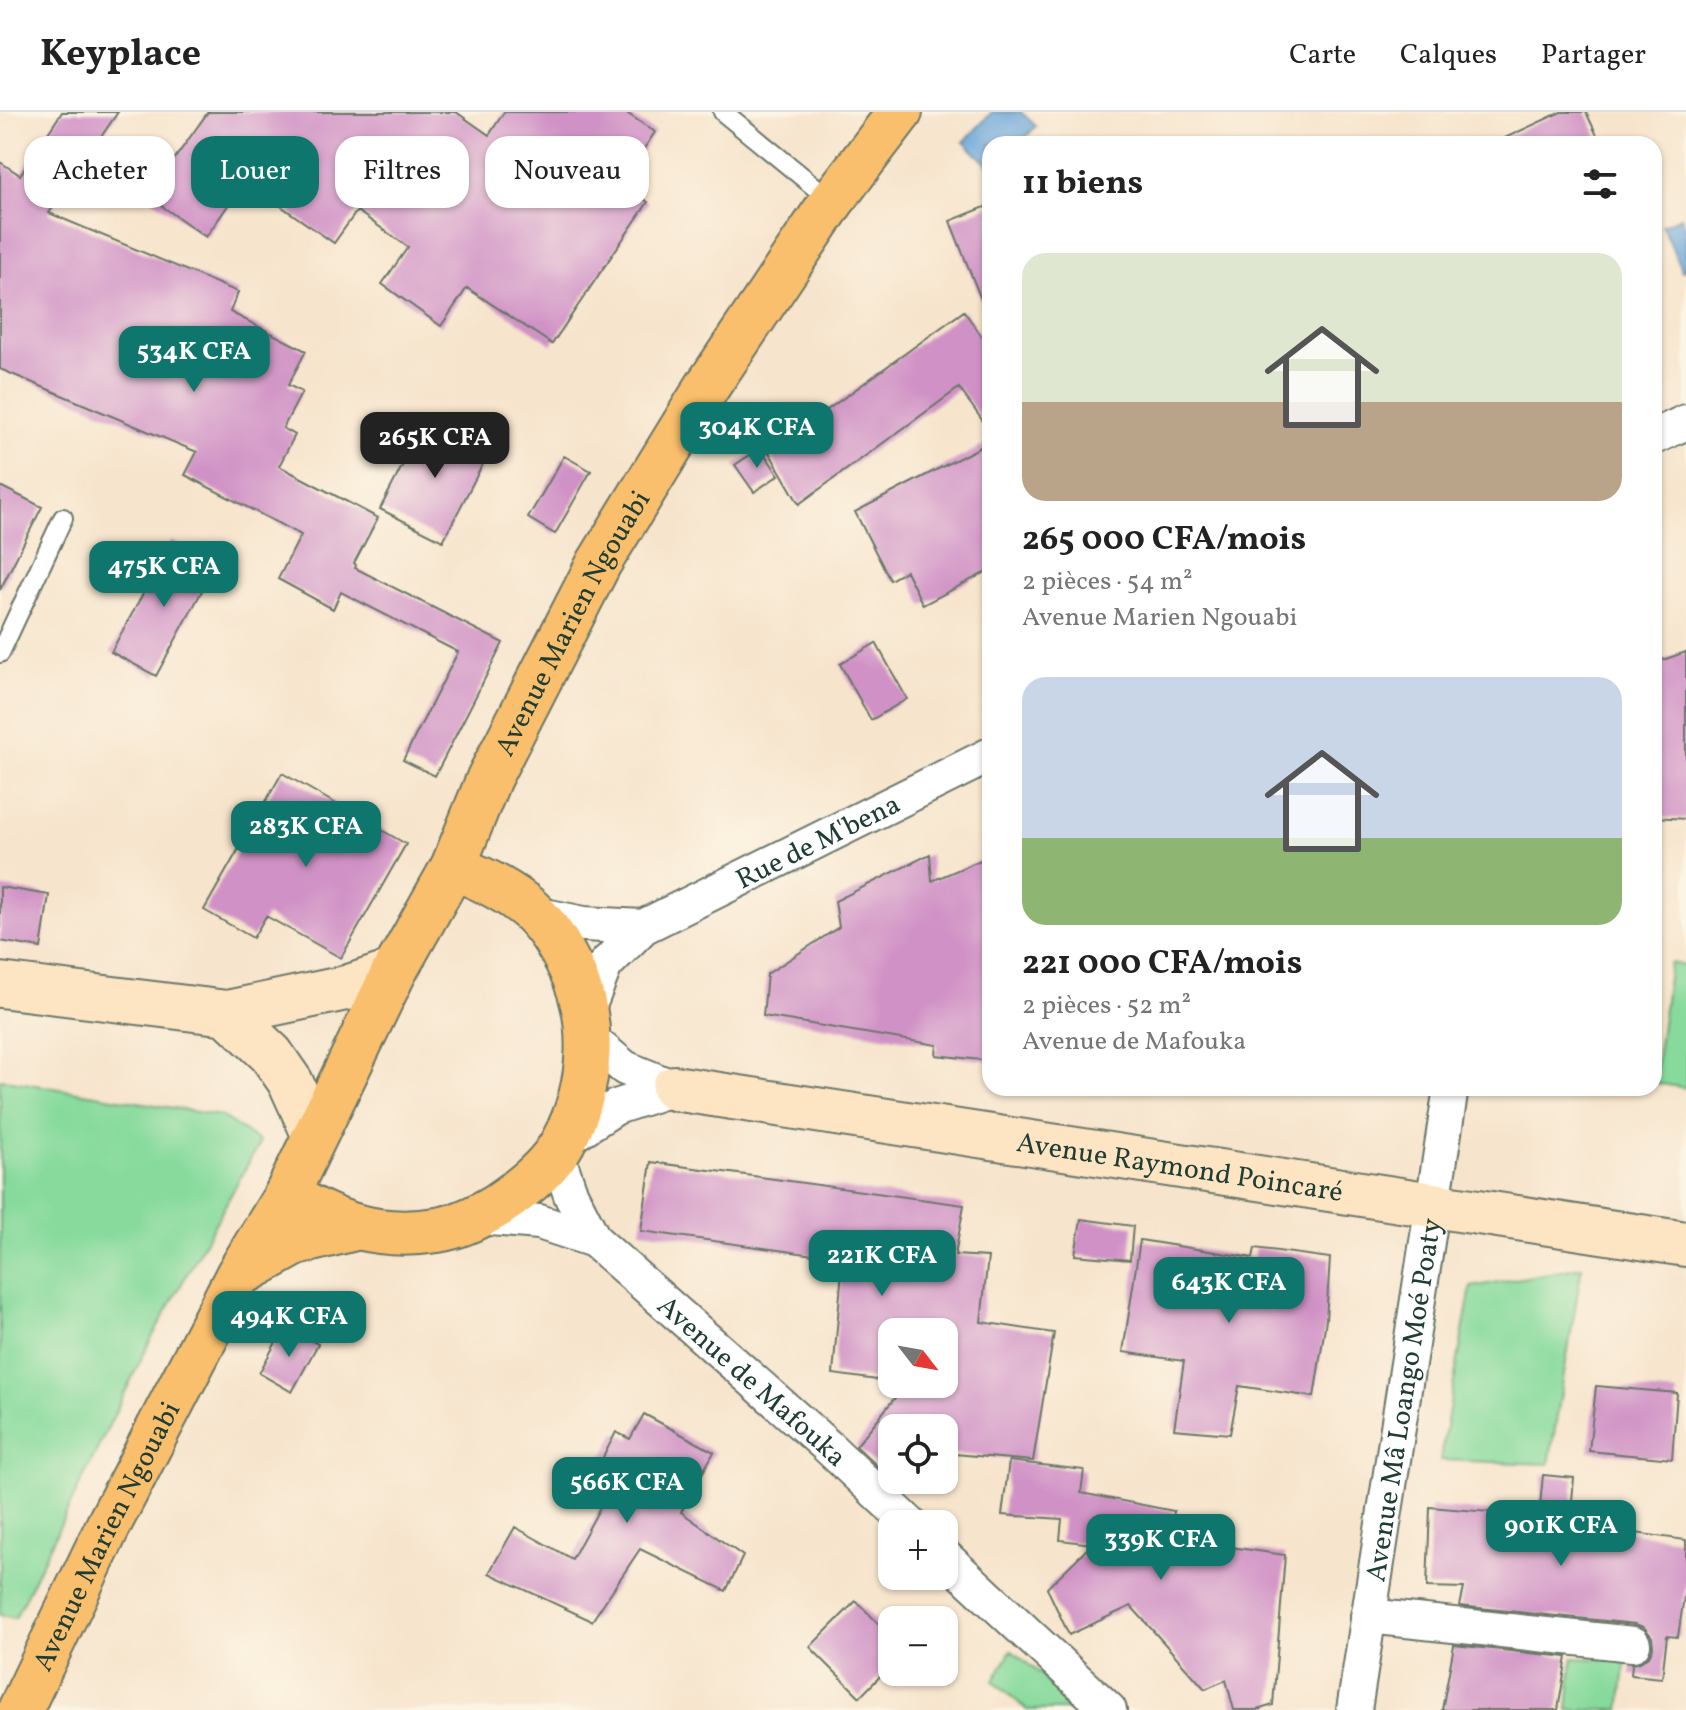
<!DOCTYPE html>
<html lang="fr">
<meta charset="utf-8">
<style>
:root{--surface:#fff;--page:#f6f6f6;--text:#222;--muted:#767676;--line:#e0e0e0;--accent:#0f766e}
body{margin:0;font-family:Vollkorn,serif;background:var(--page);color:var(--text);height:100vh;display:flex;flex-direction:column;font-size:30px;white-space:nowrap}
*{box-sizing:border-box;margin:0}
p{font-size:26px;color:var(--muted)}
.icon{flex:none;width:44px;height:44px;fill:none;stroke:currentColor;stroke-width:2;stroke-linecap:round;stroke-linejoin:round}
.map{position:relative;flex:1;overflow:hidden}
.side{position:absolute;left:982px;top:24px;width:680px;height:960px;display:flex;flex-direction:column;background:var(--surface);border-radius:24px;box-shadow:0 2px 6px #0004}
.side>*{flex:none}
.top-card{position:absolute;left:24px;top:24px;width:760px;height:72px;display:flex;gap:16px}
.needle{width:52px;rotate:121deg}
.tools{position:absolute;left:878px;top:1206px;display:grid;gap:16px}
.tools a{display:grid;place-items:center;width:80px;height:80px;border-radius:16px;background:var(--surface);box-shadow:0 2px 6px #0004;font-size:40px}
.price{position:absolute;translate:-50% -68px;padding:0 18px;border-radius:16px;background:var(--accent);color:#fff;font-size:26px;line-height:52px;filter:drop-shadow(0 2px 4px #0008)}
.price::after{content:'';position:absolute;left:50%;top:48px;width:24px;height:18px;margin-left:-12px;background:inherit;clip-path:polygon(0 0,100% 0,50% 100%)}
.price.current{background:#222;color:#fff}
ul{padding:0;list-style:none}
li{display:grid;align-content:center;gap:16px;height:424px;padding:0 40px}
li span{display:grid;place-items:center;height:248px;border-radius:24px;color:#555}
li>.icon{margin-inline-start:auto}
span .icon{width:144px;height:144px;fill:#fffc;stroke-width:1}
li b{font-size:34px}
h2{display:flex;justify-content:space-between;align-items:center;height:96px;padding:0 40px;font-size:34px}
.chip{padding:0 28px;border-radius:24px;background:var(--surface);box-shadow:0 2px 6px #0004;font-size:28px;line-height:72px}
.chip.current{background:var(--accent);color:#fff}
header{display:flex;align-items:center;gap:48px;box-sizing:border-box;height:112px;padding:0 40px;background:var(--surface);border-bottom:2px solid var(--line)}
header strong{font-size:38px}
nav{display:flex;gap:44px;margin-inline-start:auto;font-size:28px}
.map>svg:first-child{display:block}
</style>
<header>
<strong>Keyplace</strong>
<nav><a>Carte</a><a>Calques</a><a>Partager</a></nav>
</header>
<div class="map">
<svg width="1686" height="1598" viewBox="0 0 1686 1598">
<rect width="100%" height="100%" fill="#fcf5e5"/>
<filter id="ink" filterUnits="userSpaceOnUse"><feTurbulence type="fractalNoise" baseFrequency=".0125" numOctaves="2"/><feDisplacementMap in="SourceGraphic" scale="16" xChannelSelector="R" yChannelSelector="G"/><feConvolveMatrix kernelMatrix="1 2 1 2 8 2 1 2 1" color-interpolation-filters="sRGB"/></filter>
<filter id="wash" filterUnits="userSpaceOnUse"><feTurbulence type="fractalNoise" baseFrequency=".006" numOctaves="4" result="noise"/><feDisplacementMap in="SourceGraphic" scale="32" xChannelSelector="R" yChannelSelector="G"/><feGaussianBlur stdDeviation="1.8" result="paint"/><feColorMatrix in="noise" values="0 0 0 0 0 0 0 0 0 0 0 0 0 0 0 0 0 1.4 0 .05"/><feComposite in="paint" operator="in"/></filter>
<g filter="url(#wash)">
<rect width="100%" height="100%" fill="#f7e4cc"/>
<path fill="#87da9c" stroke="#538c68" stroke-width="2" d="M1670,851L1686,854V976L1654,971Z
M0,967L221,1004L260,1030L149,1231L15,1506L0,1503Z
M1582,1155L1549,1352L1440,1348L1471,1175Z
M1011,1538L1084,1598H1027L994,1569Z
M1573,1546L1626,1548L1620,1598H1568Z"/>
<path fill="#6aa5da" stroke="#447187" stroke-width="2" d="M992,0H1021L1036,14L1020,32H990V55L964,30Z
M1681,105L1686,116V157L1682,159L1662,113Z"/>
<g id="blocks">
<path fill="#d092c6" d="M62,0H118L49,101L238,180L230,200L306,239L288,273L302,280L283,316L295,323L279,354L378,406L354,451L356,453L355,456L503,531L435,664L403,648L458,540L341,480L333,497L278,467L301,423L185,363L197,340L0,257V50L20,63Z
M208,0H456L489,23L504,0H625L655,20L621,72L648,90L552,232L467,176L441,214L382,172L408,135L357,99L334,131L245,69L206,125L152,87L170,62L166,59Z
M1561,0H1586L1601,32H1492Z
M990,93V205H988L950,109Z
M964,199L990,236V319L959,276L799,392L769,340Z
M427,306L490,338L443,429L380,397Z
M990,330V458L923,493L906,459L890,468L855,400Z
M760,336L779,363L754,380L735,353Z
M564,344L591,359L555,422L528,406Z
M0,374L42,395L0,478Z
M172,429L216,453L156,564L111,540Z
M876,531L907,587L871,608L840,552Z
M1686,540V707L1654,705V551Z
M282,661L406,732L341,846L266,804L253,826L204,798Z
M930,742L932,769L990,744V949L936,943L937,933L763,904L767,862L839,815L835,789Z
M0,775L49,783L41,836L0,829Z
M651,1050L964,1093L955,1143L988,1145L981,1210L1054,1221L1033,1349L944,1341V1316H892V1368L856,1334L906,1272H944V1220H892V1270L833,1262L843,1147L641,1119Z
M1081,1107L1133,1114L1130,1148L1075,1143Z
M1140,1128L1253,1146L1255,1136L1330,1146L1326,1208L1314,1285L1239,1274L1230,1322L1174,1317L1184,1249L1123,1240Z
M285,1214L318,1232L292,1280L259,1261Z
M1596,1274L1677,1281L1672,1347L1589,1339Z
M644,1302L714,1340L681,1400L743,1444L726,1479L640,1437L592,1509L489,1461L515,1415L572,1447L604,1388L586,1378L616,1320L630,1327Z
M1009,1349L1084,1358L1081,1381L1174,1399L1171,1426L1285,1443L1273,1593L1257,1598H1234L1226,1568L1205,1577L1131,1494L1069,1523L1047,1476L1092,1432L1060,1428L1062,1407L1002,1403Z
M1543,1363L1574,1366L1570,1412L1686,1428V1471L1678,1525L1667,1524L1662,1566L1631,1563L1632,1552L1640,1550L1649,1544L1653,1535L1652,1525L1644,1515L1635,1512L1460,1494L1464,1476L1427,1475L1430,1395L1539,1404Z
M856,1489L892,1525V1552L860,1585L810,1535Z
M1454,1533L1567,1545L1558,1598H1442Z"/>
</g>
</g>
<g filter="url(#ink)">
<use href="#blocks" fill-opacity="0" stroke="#6b7769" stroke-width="2"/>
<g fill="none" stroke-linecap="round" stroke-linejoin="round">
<defs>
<path id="lane" d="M723,0L832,89
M0,541L63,406"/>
<g id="street">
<path d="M1654,325L1686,310"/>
<path d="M535,802L584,812L643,815"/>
<path id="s1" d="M586,901L605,853L643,815L990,643"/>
<path d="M589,926L625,956L674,976"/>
<path d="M563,1029L616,995L674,976"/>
<path id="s2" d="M556,1040L571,1083L594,1128L826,1333L910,1412"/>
<path d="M479,1105L539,1110L594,1128"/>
<path d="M944,1444L1109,1598"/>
<path d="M1368,1504L1633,1532"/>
<path id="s3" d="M1354,1598L1451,976"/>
</g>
<g id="secondary">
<path d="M0,873L227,901L346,876L394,860"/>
<path d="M227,901L271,942L291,971L314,1022"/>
<path id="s4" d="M674,976L1686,1132"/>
</g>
<g id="primary">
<path d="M287,1082C336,1113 379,1127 437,1118C458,1115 480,1104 498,1093C522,1077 549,1056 563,1030C593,974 597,905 567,849C556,828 542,806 523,792C501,775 478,765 453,755"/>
<path d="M240,1162L296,1131L355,1116"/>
<path id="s5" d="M20,1598L110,1410L238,1163L287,1082L394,860L453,755L489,666L599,451L707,275L832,89L900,0"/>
</g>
</defs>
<use href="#lane" stroke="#6b7769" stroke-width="22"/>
<use href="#street" stroke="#6b7769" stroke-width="38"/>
<use href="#secondary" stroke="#6b7769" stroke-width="48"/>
<use href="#primary" stroke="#6b7769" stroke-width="48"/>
<use href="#lane" stroke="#fff" stroke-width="18"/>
<use href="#street" stroke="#fff" stroke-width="34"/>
<use href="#secondary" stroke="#fde5c4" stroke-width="44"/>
<use href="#primary" stroke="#f9bf6c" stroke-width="44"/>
</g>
</g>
<g text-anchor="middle" stroke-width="8" stroke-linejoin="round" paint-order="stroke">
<g font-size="28" fill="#1f3d34" stroke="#fcf5e5">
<text dy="10" stroke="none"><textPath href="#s5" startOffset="1220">Avenue Marien Ngouabi</textPath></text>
<text dy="10" stroke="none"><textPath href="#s1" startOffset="300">Rue de M'bena</textPath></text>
<text dy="10" stroke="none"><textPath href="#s4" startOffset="512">Avenue Raymond Poincaré</textPath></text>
<text dy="10" stroke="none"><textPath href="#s2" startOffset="308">Avenue de Mafouka</textPath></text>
<text dy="10" stroke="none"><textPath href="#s3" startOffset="314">Avenue Mâ Loango Moé Poaty</textPath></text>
<text dy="10" stroke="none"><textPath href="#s5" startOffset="194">Avenue Marien Ngouabi</textPath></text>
</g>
</g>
</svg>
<div class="tools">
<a><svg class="needle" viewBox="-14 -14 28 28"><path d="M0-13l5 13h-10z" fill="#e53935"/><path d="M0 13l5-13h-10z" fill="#767676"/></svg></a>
<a><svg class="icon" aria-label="locate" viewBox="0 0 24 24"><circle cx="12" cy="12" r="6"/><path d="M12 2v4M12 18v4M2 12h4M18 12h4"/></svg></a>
<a>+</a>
<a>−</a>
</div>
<b class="price" style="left:194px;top:282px">534K CFA</b>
<b class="price" style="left:757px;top:358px">304K CFA</b>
<b class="price current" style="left:435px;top:368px">265K CFA</b>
<b class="price" style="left:164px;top:497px">475K CFA</b>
<b class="price" style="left:306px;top:757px">283K CFA</b>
<b class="price" style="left:882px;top:1186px">221K CFA</b>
<b class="price" style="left:1229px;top:1213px">643K CFA</b>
<b class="price" style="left:289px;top:1247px">494K CFA</b>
<b class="price" style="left:627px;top:1413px">566K CFA</b>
<b class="price" style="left:1561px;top:1456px">901K CFA</b>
<b class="price" style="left:1161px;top:1470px">339K CFA</b>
<div class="top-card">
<a class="chip">Acheter</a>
<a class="chip current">Louer</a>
<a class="chip">Filtres</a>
<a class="chip">Nouveau</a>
</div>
<section class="side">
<h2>11 biens<svg class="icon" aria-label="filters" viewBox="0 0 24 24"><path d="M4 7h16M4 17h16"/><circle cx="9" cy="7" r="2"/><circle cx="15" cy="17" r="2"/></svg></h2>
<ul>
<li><span style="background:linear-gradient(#dfe7d0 60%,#b9a48a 0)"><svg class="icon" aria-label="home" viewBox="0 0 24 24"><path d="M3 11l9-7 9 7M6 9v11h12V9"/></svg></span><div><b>265 000 CFA/mois</b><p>2 pièces · 54 m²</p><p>Avenue Marien Ngouabi</p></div></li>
<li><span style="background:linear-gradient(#c9d6e8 65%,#8fb573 0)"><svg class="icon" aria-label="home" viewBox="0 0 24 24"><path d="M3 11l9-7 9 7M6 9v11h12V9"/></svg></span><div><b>221 000 CFA/mois</b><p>2 pièces · 52 m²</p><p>Avenue de Mafouka</p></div></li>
</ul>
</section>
</div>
